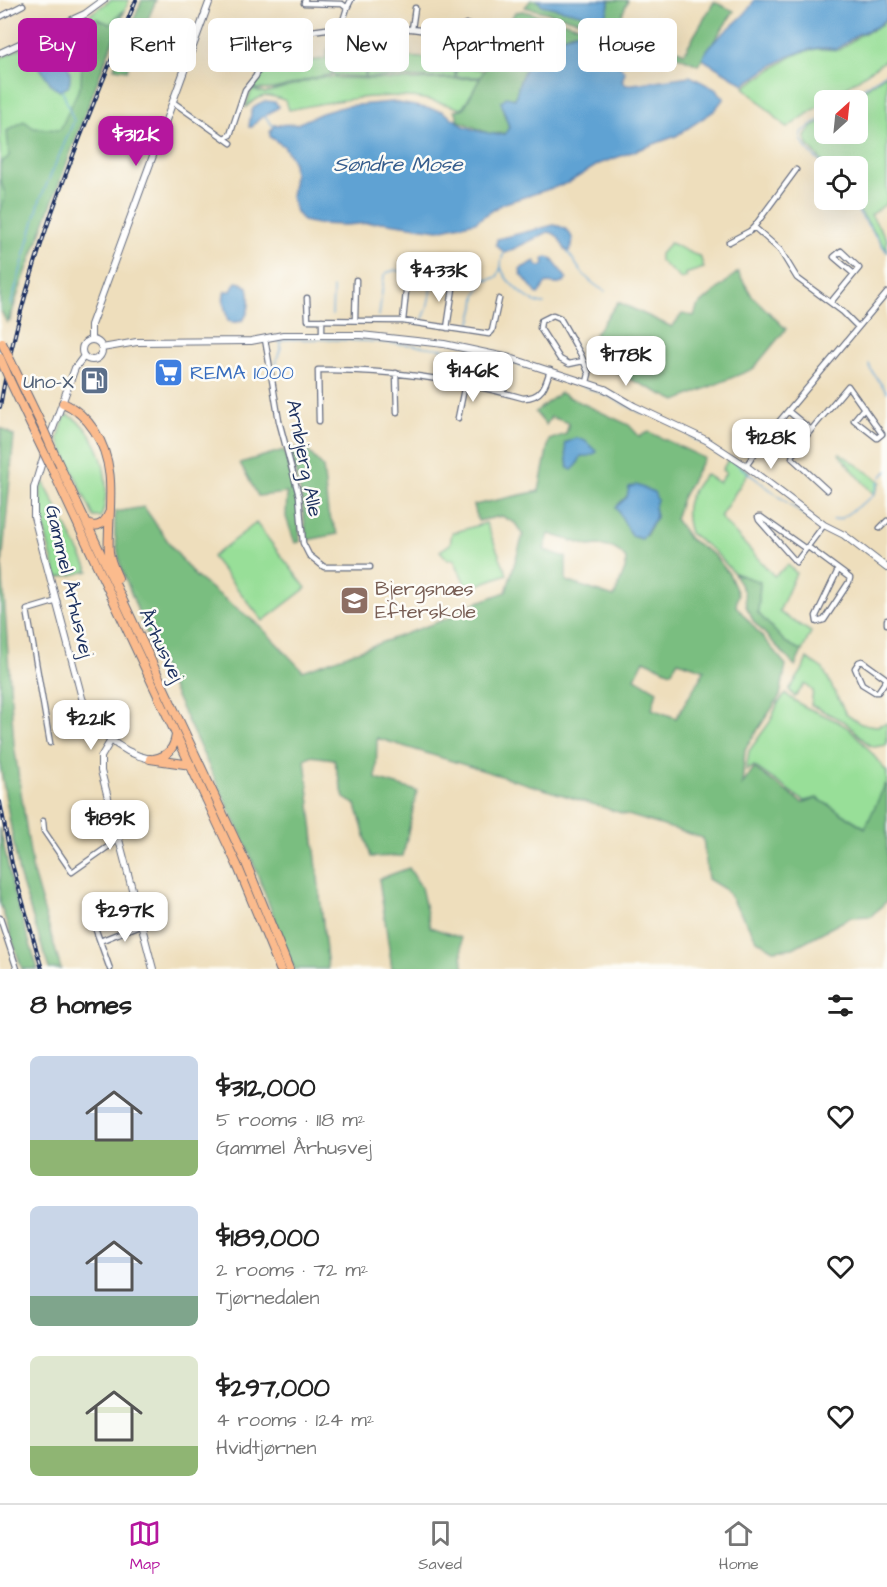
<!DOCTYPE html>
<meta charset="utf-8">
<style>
:root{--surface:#fff;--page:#f6f6f6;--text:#222;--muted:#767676;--line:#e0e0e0;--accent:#b5179e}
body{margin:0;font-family:"Architects Daughter",sans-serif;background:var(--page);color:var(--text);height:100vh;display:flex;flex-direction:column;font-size:22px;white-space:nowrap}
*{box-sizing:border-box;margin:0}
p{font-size:20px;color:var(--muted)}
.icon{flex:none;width:33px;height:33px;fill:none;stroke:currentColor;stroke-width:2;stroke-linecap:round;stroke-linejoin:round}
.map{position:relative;height:969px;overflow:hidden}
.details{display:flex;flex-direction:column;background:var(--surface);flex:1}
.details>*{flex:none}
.guide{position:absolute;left:18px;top:18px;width:852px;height:54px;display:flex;gap:12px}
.needle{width:39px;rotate:27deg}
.fabs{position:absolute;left:814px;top:90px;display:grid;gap:12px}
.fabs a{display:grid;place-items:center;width:54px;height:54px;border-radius:9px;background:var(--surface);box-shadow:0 6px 24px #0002;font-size:30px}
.price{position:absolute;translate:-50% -51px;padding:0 14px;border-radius:12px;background:#fff;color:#222;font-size:20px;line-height:39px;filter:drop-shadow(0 2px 3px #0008)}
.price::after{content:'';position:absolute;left:50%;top:36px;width:18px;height:14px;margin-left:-9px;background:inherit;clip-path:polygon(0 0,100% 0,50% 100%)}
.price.current{background:var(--accent);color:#fff}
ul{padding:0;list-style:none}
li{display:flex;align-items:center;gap:18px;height:150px;padding:0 30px}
li span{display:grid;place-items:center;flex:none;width:168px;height:120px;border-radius:9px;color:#555}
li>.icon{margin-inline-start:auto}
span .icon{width:72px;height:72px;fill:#fffc;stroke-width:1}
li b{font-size:26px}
h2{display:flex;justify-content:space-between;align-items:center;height:72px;padding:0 30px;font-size:26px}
.tag{padding:0 21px;border-radius:9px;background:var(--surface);box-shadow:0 6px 24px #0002;font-size:21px;line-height:54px}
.tag.current{background:var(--accent);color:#fff}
.menu{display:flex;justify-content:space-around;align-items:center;height:84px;border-top:2px solid var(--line);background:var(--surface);font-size:16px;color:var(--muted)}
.menu a{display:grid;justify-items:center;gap:3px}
.menu .current{color:var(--accent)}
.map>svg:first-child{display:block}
</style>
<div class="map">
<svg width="887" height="969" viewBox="0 0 887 969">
<rect width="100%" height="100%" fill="#fdfcf7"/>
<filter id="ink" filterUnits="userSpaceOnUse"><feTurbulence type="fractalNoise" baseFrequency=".0167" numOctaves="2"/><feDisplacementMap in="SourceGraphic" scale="12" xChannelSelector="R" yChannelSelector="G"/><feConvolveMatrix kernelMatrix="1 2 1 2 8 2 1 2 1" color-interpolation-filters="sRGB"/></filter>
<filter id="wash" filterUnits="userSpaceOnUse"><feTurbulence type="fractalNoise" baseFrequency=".008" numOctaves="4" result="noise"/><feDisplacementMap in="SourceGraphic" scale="24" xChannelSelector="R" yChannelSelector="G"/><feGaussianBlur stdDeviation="1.35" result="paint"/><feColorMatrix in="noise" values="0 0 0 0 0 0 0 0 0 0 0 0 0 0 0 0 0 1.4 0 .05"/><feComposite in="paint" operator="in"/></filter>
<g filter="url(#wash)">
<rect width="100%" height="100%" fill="#eedebc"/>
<path fill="#98df98" stroke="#5a877b" stroke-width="1.5" d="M111,0H129L28,259L10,321L0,300V58L86,17Z
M887,20V59L787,128L744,87L791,57L802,52L817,49L839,50L860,35L877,28Z
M374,32L382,33L376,56L424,58L447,60L454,40L459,39L464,41L455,61V78L366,77L367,58Z
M339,33L330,59L331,75C305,76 278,95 253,88L265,67L325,59L333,34Z
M340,33H345L338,59H358L365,33H373L366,56L365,77L333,75L332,60Z
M466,42L473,45L466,65L485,71L482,77H456L457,62Z
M887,74V203L871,215L887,239V251L852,200H858V166H826L808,145L805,137L810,129L825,119V134H858V100H850Z
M320,77L406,80L481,78L462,109C445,104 427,98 408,97C369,94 328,102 289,110L286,101C267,93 260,94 245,108L252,89L265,93Z
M670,243C678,246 694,256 700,256L704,268L685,274L687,277L681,279L660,261V254Z
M68,415C101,431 114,484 101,517H94L58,439L64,419Z
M840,453L881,482L874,495L839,454Z
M731,459L749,471L720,517L774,576L788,565L796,573L779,612L811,632L802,651L785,642L758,613L760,582L734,573L715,552L690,533C682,506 688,495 705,474L719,483L726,473L722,470L728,460Z
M44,483L89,571L57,578C49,546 38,516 41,484Z
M256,523L306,588L263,621L212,557Z
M486,523L507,574L467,589L454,559L448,560L440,551L450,544L452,533Z
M807,658L823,669L846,714L861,724L877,726L887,723V745L874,747L869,745L845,722L811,705L813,691L805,684L795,697L789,690L802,671Z
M786,694C803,710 825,713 845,726C861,737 874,757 887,772V787L885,785L866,828L817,798L804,801L754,766L746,771L749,751L770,722L778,703Z"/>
<path fill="#7abe80" stroke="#4a766f" stroke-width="1.5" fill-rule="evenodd" d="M142,0H156L127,70L114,68Z
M531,0H537L542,5H609V0H628L618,25L684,53L714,2L734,11L698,65L623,32L525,7Z
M124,10L7,323L0,309V213L5,195L0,177V164L9,156L7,131L24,121L34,128L60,130L81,84L83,29L96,18L110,24Z
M523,11L610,34L634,43L635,47L629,51L618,45L604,46C602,40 597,37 590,35C586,34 580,32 576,32C563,32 534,57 526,68C520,77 518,88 515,99H510L503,111L509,127L506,133L490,134L457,120V114L454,111L464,108L515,12Z
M738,272L752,296L786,329L753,369L676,401L613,371L595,334L618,302L672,327L682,314L694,316L697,307Z
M560,393L629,425L639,436L649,432L704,458L682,498L675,519L689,539L714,555L729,574L738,594L736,606L786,665L780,696L745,749L742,785L754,768L802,803L817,798L865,828L885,785L887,787V901L871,916L851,917L793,948L774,950L757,940L726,890L708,879L703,838L377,738L376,779L417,791L403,856L371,857L356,805L344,798L334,759L310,756L305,759L328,969H294L247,847L147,635L120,564L115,535V512L144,507L172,547L195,576L260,626L303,671L457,615L458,609L506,592L523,535L515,523L502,516L478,521L474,505L539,491L549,440L566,434L569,423L551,417L546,425L535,412ZM577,438L584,455L581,456L577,465L568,468L565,443ZM629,494L656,497L654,507L656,517L646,536L616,507ZM549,534L589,546L598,545L613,548L621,553L626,559L625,569L614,597L566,581V557L544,550ZM644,660L671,672L678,661L705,670L676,718L652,709L657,691L635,678Z
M1,428L14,436L2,565L14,745L33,873L61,969H49L19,874L0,765Z
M290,448L306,449L323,467L328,513L338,534L307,540L301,495Z
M284,450L297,496L300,542L295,543L286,517L287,493L258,496L240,463Z
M734,573L760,582L758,613L785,642L802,651L795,666L754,622L746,606L744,592Z
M0,828L14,894L38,969H22L0,903Z
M409,868L421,887L430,927L461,938L463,967L464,969H392L379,879Z"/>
<path fill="#5ea2d3" stroke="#3c6898" stroke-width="1.5" d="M537,0H609C609,8 608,15 602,19L542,5Z
M754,0H887V18L876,27L858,34L837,49C798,43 775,65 744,84L702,59C713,34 743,24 754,0Z
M576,32L602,39L607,51L625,72L622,81L626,85L690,76L717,90L724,98L714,111L676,136L599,164L568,183L502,204L475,222L438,230L382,222L346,225L317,224L303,221L296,212L291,197L294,176L293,161L284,146L270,137V132L274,125L297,124L322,113L346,106L393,102L442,111L464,126L478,131L498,135L505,134L509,127L501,102L506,97L515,99C518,88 520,77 526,68C537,52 558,38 576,32Z
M49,52C66,53 74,73 68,87L60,91L53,87L38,65L42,57Z
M266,101L275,102L279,107L258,120L252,127H249C251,112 250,105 266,101Z
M554,225C568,227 579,239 568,252C560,246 561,233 548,232L505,253L496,245L497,239Z
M546,257L551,258L567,279C558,289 553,281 545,284L538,295L521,274L520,269L535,261L538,266H542L544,263L543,259Z
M236,282L241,283L248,287C251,303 250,328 228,321C226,311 221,300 225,291H231Z
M577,438L585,441L597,452L589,456H581L577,465L572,470L568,468L565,443Z
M636,485L654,492L657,500L654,507L656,517L642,539L632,536L616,507L627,497L629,487Z"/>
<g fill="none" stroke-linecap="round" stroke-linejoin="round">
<path stroke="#5ea2d3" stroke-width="1.5" d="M846,100L887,72
M264,115L273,126
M825,116L801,133C799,146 816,157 825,167
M850,200L887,252
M568,252C578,268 587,282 605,291
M504,253C502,257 501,262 501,267C504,281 531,304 544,304
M11,305L40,200L74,121L62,90
M332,315L333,288
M379,316L384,276L386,273L395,270L417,276L443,271L472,270L488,280L497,277L501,267
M423,319C429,306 433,287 429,274
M470,326L475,307L476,296L484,279
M278,341L280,342L287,339C371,339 451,345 532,368
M869,364L871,370L887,392
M277,367C274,358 282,352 281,343
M573,382L611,397L642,413
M690,436L722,455
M731,460L817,525
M881,477L887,471
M833,520L840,519L873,496L879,481"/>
</g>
</g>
<g filter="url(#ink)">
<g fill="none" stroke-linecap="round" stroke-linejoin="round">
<defs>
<path id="minor" d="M305,0L304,3L342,4L347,8
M0,17L23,5
M341,27L347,8L351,0
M412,29L415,8
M173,102L231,143
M224,138L230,135L245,90L256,76L266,47L275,36L341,27L412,29L458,35L472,43L478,30L466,24L462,26L458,35
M796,170L754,227L780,250L797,278L843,312L858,327
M729,242L750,231L754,227
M307,298L308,320L403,321L489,334L492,331L499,299
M831,302L859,268L841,251L834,257L854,274
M322,320V334
M355,320L356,280
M403,321L407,282
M447,328L454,282
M265,339L279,421L299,496L303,543L309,555L324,567H370
M583,361L569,364L560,359L540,328L541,321L553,315L560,318L581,355L589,374L587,382
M396,373L397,412
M788,411L811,430L848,386L882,434L877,438L854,420L864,408
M458,418L465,384
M319,421L318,370C388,369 456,379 523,398C542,398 546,385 550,370
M811,430L794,451L792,458L827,490
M746,466L767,436L887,293
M880,528L887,521
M808,547L850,578L849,582L824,620L817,622L816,616L838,570
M806,549L761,517H758L759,520L796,562L824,525
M887,620V624
M887,679L862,661L859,662L855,668L862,684L875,692H878L887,679
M50,743L27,610L57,601
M43,821L44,831L72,872L119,839
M0,918L17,969
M93,922L110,969
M100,941L142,924"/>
<path id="tertiary" d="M0,53L85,14L104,0
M82 350a10 10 0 1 1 20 0a10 10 0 1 1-20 0Z
M91,340V325L210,0
M102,348L137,342L251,341L283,335H361L444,344L510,358L605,389L634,406L706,440L746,466L824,525L844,535L887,568
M48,442L75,368L84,356
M45,452L34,488V517L82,698C93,729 118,752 150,759
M111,740L101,757V771L153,969"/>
<path id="primary" d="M14,368L41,424
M11,383L36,436
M63,403C75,408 87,419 94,430C114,460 111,493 109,528C109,536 108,544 109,552C110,561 114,569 118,578
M56,458L246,863L289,969
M52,469L238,867L280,969
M87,524C98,529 105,523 109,513
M150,759L191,765
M154,759C168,756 174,749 176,735"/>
</defs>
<use href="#minor" stroke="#656c7f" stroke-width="7"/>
<use href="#tertiary" stroke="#656c7f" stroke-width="8"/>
<use href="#primary" stroke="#656c7f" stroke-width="10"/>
<use href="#minor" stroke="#fff" stroke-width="4.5"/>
<use href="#tertiary" stroke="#fff" stroke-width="6"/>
<use href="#primary" stroke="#fbbb8d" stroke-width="8"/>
<defs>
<path id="rail" d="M0,407C24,263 81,134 136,0
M0,802L12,864L42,969"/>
</defs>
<use href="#rail" stroke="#1b2f5e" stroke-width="4"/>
<use href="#rail" stroke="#fdfcf7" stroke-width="1.5" stroke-dasharray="4.5" stroke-linecap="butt"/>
<defs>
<path id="primary-bridge" d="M2,343L14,368
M0,358L11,383
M41,424L56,458
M36,436L52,469"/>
</defs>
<use href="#primary-bridge" stroke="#656c7f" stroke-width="10" stroke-linecap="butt"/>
<use href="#primary-bridge" stroke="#fbbb8d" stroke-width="8"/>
</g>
</g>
<defs>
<symbol id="supermarket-square" viewBox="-11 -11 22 22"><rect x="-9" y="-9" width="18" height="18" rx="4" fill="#3f7fe0" stroke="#fdfcf7"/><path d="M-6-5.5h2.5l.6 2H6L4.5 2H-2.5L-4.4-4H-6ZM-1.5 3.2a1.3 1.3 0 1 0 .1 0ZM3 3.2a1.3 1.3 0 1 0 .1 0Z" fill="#fff"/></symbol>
<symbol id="fuel-square" viewBox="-11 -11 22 22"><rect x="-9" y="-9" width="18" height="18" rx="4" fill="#5c6f8a" stroke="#fdfcf7"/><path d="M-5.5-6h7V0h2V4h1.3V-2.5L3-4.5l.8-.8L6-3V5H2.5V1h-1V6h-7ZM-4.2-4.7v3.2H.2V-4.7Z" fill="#fff"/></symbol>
<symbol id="school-square" viewBox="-11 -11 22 22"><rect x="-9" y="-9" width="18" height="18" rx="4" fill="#8d6e63" stroke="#fdfcf7"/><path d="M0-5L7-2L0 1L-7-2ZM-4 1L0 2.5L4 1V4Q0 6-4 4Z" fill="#fff"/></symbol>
</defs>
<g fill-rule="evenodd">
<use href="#supermarket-square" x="152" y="356" width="33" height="33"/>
<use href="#fuel-square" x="78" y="364" width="33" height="33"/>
<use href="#school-square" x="338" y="584" width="33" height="33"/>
</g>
<g text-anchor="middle" stroke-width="5" stroke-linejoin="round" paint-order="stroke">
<g font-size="20" fill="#366cbe" stroke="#fdfcf7" text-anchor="start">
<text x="190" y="379">REMA 1000</text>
</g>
<g font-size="20" fill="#4e5e75" stroke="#fdfcf7" text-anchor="end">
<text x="74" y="388">Uno-X</text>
</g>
<g font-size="20" fill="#1b2f5e" stroke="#fdfcf7">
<text transform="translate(305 458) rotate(79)" y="7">Arnbjerg Alle</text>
<text transform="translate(70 581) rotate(77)" y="7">Gammel Århusvej</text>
<text transform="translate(162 645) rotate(65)" y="7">Århusvej</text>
</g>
<g font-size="20" fill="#785e54" stroke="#fdfcf7" text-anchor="start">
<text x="375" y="595">Bjergsnæs<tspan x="375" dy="23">Efterskole</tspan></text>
</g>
<g font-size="21" font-style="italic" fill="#365d8d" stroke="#fdfcf7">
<text x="398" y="171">Søndre Mose</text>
</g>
</g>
</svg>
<div class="fabs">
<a><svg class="needle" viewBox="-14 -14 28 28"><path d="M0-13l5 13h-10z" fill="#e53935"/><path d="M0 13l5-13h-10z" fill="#767676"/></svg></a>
<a><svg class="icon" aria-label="locate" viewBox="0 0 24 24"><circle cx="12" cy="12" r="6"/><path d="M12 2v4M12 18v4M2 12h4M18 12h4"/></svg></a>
</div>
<b class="price current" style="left:136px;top:167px">$312K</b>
<b class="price" style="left:439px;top:303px">$433K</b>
<b class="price" style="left:626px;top:387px">$178K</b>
<b class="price" style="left:473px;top:403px">$146K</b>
<b class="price" style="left:771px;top:470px">$128K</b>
<b class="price" style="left:91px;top:751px">$221K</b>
<b class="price" style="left:110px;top:851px">$189K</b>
<b class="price" style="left:125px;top:943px">$297K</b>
<div class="guide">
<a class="tag current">Buy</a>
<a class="tag">Rent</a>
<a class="tag">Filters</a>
<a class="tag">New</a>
<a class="tag">Apartment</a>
<a class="tag">House</a>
</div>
</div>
<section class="details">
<h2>8 homes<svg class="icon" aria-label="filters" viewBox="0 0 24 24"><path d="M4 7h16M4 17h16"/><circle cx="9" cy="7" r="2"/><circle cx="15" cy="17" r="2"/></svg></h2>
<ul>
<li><span style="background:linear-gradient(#c9d6e8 70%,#8fb573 0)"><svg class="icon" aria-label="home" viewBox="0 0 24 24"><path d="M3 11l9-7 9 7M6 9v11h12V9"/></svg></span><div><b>$312,000</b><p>5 rooms · 118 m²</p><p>Gammel Århusvej</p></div><svg class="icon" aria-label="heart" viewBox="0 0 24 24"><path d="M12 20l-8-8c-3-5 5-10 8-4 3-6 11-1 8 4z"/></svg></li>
<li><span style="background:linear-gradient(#c9d6e8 75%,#7fa58c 0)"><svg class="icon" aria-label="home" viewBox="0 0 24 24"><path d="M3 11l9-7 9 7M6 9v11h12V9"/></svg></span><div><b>$189,000</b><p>2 rooms · 72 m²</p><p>Tjørnedalen</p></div><svg class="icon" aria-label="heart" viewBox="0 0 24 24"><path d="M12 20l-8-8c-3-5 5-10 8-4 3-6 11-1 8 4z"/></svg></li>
<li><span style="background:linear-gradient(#dfe7d0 75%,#8fb573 0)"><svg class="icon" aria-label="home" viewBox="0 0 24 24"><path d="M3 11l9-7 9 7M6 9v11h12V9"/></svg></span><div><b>$297,000</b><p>4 rooms · 124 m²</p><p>Hvidtjørnen</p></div><svg class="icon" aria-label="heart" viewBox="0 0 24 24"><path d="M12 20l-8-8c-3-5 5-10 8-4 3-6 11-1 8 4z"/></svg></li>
</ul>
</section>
<nav class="menu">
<a class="current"><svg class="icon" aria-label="map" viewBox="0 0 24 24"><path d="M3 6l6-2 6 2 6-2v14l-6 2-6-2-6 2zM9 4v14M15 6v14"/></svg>Map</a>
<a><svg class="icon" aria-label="saved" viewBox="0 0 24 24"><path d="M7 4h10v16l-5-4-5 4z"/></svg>Saved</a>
<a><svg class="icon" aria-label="home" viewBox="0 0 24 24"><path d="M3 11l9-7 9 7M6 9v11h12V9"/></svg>Home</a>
</nav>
